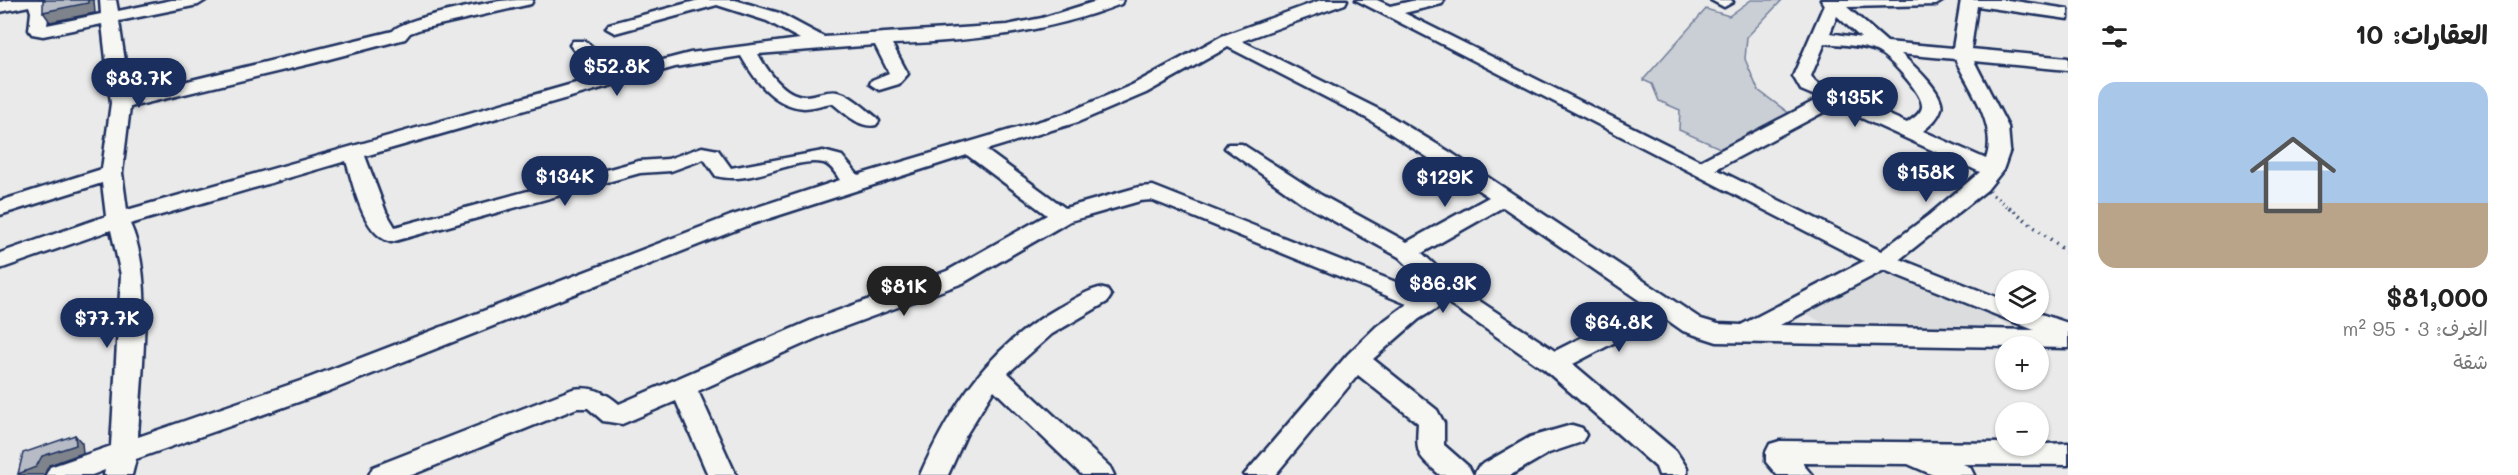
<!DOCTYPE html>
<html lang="ar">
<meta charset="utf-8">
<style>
:root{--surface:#fff;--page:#f2f2f2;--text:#222;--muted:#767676;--accent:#1b2f5e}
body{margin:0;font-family:Mali,"Playpen Sans Arabic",sans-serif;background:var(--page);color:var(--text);direction:rtl;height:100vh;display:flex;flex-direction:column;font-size:22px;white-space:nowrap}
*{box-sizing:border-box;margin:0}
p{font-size:20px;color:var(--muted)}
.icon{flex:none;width:33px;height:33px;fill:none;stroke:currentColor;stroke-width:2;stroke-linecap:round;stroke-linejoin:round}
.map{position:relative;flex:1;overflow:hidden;direction:ltr}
.side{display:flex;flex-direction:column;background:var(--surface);width:450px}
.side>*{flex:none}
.buttons{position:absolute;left:1995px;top:270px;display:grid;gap:12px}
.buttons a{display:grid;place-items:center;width:54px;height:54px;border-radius:50%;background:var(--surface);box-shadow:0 2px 4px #0004;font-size:30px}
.price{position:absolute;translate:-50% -51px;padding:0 14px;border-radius:21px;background:var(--accent);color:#fff;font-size:20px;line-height:39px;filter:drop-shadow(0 2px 3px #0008)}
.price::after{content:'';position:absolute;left:50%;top:36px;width:18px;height:14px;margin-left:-9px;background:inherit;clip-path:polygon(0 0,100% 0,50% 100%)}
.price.on{background:#222;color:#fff}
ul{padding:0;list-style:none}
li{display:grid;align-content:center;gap:12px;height:318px;padding:0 30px}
li span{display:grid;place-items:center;height:186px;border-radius:18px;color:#555}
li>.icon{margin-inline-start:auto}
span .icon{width:108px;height:108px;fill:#fffc;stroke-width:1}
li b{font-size:26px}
h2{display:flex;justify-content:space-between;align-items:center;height:72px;padding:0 30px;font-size:26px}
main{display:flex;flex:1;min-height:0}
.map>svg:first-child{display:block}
</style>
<main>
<section class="side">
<h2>العقارات: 10<svg class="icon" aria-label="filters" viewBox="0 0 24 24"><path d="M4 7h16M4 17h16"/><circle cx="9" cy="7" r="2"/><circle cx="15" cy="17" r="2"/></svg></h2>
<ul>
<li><span style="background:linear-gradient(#a9c7e8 65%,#b9a48a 0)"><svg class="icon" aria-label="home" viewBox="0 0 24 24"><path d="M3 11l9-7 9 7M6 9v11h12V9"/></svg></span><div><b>$81,000</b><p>الغرف: 3 · 95 m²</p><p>شقة</p></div></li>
</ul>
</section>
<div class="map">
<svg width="2068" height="475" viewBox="0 0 2068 475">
<rect width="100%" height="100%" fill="#e9eae9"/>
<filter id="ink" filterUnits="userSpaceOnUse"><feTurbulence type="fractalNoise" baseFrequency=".0167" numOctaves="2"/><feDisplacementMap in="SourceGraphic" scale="12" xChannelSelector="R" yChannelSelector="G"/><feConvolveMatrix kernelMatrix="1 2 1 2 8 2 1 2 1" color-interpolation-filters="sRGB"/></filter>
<g filter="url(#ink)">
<path fill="#dadcde" d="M1884,271L1999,316L1990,326L1828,327L1805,312Z"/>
<path fill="#caced5" stroke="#727e9a" stroke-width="1.5" d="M1751,0H1782L1747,37L1745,59L1758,90L1790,114L1722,149L1679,130L1680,110L1659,101L1652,84L1643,80L1706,9L1729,16Z"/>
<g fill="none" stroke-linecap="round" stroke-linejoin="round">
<defs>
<path id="minor" d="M9,0H43L49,12L47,25L101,14L100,0H116L118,11L172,0H206L198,5L119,21L130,95L393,31C404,18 480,4 500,1C511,0 523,0 533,0L531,4L421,29L410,33L405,39L314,63L130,107L122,173L127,210L604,75L573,49L570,45L573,41H585L621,71L690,53L800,39L767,21L717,5L615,33L606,28L609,24L699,0H735L779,13L824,37L1007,25L1042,18L1100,0H1123L1121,4C1046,33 972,41 892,44L908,74L899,84L879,90L870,84L872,80L889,73L875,45L758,54C767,70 784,96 805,96C816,96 826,90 837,92C851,94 865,109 876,117L879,121L876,125C860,129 845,113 832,103C823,104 813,108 804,108C773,106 755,80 741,56L675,67L365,156L386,212L395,227L639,161L668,159L702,147L718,150L731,168L823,151L842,156L858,175L1064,114L1132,85L1222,36L1321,0H1347L1345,4L1242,41L1382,111L1453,154L1701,319L1718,324L1741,325L1864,261L1356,0H1377L1390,6L1416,0H1444L1442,4L1404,13L1700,161L1820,98L1801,90L1793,76L1824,5L1821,0H1944L1936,5L1847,7L1887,42L1953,48L1961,0H2008L2068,9V19L1977,6L1971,49L2068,58V70L1974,61L2008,127L2010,150L2003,170L1987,190L1900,259L2006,301V314L2038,313L2068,323V348L1717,342L1683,331L1663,317L1573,364L1676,451L1687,468V475H1659L1656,467L1545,370L1447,302L1419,319L1373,359L1437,410L1444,423V445L1469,467L1473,475H1440C1417,454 1416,456 1418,423L1358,375L1275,475H1244L1348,354L1377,326L1407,304L1162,204L1151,200L1140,201L1070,221L963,283L830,332L698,391L736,475H708L676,401L622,424L603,421L588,408H577L412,475H369L373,467L573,389C592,386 605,392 619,404L812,320L947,271L1047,215L967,155L746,226L324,393L136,459L132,475H104L105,470L92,475H46L50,467L111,446L121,275L111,230L0,269V253L106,216L102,183L0,215V201L102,169L111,103L102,24L43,36L32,34L29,30L31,12L29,6L0,12V2ZM1837,16L1861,38L1830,33ZM1825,43C1840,45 1862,45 1876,51C1888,56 1924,94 1922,107C1921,114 1912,119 1907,123L1815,82L1811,76ZM1228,47L1368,119L1489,197L1407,242L1321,195L1242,144H1228L1225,148L1305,205L1399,257L1434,291L1426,294L1153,186L1139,187L1065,208L986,150L1078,122L1146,93ZM1901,54L1955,59C1969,88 1998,126 1986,159L1923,131C1930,125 1938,119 1941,109C1946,94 1912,64 1901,54ZM1835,106L1980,172L1929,215L1881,251L1716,169ZM704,159L716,176C754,186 792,156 824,163C831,165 836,174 840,180L730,216L306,379L138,437C141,376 155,277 130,224L346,161C354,186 363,235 391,242L640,173L671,171ZM1503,207L1646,305L1555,351L1457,286L1422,253ZM1884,270L2034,330L1780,325Z
M1711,0H1731L1733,2L1724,7Z
M1099,288L1107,290L1111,296L1107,302L1052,334L1008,373L1110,467L1114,475H1082L994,390L966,435L948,475H920C951,405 990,346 1058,308C1071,301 1084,292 1099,288Z
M1572,425L1582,428L1586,435L1582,442L1549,453L1511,475H1474L1478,467L1530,437Z
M1780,441L2006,443V446L2068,443V465L1963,464L1970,467L1974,475H1933L1908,464L1802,463L1812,475H1777L1766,462V452L1770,444Z"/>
</defs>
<use href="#minor" stroke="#1b2f5e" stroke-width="5"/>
<path stroke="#1b2f5e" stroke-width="3" stroke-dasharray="1.5 4" stroke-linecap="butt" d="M1993,195L2011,209"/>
<path stroke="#1b2f5e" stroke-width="4" stroke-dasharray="1.5 5" stroke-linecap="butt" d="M2009,207L2068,253"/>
<use href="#minor" fill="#f6f6f2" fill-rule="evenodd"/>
</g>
<path fill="#7f838b" stroke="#1b2f5e" stroke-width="1.5" d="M88,0H94L95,13L50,22L43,12Z
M75,435L82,443L83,453L49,465L44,475H20L18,474L42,456Z"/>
<path fill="#b6bbc6" stroke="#1b2f5e" stroke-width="1.5" d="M43,0H88V3L43,12Z
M75,435L76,445L42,456L36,467L18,474L23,453Z"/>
</g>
</svg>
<div class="buttons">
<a><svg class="icon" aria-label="layers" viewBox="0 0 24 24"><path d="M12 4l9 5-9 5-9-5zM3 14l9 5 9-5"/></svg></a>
<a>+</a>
<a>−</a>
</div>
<b class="price" style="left:617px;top:97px">$52.8K</b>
<b class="price" style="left:139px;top:109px">$83.7K</b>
<b class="price" style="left:1855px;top:128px">$135K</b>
<b class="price" style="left:1926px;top:203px">$158K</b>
<b class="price" style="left:565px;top:207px">$134K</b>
<b class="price" style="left:1445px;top:208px">$129K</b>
<b class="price" style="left:1443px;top:314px">$86.3K</b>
<b class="price on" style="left:904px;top:317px">$81K</b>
<b class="price" style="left:107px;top:349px">$77.7K</b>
<b class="price" style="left:1619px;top:353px">$64.8K</b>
</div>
</main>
